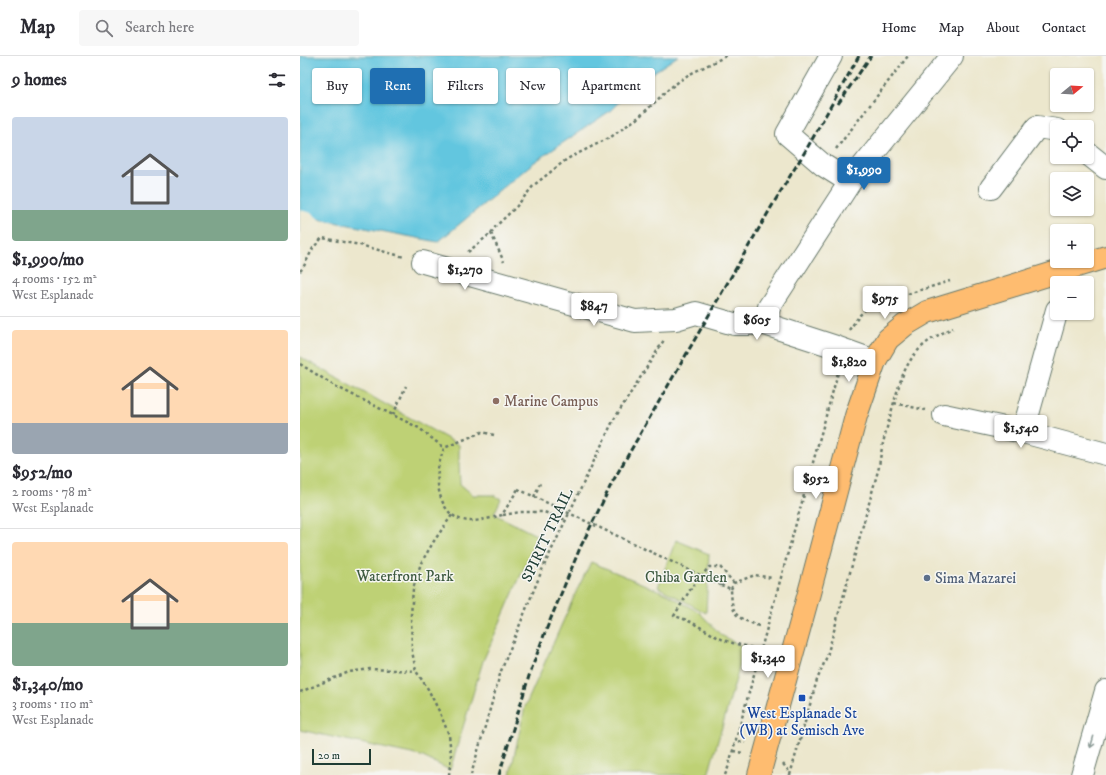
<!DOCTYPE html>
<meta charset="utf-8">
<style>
:root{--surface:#fff;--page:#f7f7f7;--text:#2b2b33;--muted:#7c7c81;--line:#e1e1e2;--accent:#1f6fb2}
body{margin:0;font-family:"IM FELL DW Pica",serif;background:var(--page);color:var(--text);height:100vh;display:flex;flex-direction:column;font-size:15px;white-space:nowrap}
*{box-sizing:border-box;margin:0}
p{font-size:13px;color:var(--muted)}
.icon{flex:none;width:22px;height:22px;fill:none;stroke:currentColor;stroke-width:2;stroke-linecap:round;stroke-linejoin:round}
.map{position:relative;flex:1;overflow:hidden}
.drawer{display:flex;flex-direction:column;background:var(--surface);width:300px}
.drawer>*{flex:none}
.guide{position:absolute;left:12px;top:12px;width:380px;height:36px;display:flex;gap:8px}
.needle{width:26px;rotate:72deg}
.tools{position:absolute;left:750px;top:12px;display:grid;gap:8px}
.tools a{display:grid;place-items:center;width:44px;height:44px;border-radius:4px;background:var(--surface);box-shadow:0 1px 3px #0004;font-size:20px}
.scale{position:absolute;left:12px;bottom:10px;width:59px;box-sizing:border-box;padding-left:4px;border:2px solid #1f3d34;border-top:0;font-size:11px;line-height:14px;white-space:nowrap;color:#1f3d34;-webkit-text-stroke:3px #f6f6f2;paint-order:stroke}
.price{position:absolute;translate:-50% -34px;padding:0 9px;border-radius:4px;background:#fff;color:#222;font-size:13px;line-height:26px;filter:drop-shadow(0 1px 2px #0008)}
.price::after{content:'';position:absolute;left:50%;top:24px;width:12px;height:9px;margin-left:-6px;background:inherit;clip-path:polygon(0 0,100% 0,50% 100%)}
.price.current{background:var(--accent);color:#fff}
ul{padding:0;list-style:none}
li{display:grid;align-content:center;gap:8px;height:212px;padding:0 12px}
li+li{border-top:1px solid var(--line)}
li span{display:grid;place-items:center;height:124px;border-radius:4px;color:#555}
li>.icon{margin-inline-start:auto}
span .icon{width:72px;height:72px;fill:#fffc;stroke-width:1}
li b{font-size:17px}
h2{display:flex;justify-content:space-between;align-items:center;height:48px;padding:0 12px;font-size:17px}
.pill{padding:0 14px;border-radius:4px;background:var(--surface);box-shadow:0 1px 3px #0004;font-size:14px;line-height:36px}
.pill.current{background:var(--accent);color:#fff}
header{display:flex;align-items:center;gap:24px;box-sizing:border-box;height:56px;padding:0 20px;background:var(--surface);border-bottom:1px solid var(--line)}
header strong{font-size:19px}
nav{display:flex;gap:22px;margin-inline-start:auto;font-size:14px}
.search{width:280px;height:36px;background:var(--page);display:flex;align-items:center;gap:10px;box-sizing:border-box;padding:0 14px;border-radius:4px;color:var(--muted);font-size:15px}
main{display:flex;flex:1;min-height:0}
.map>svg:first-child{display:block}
</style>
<header>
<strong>Map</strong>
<div class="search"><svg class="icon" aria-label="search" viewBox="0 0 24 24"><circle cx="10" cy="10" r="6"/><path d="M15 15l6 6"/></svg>Search here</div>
<nav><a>Home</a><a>Map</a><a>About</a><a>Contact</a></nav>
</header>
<main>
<section class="drawer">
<h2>9 homes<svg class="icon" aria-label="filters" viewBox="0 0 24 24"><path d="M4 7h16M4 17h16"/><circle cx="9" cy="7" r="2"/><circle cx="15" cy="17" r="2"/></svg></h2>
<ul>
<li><span style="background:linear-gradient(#c9d6e8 75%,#7fa58c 0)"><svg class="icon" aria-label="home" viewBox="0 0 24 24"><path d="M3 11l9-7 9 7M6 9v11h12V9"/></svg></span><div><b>$1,990/mo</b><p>4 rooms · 152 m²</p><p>West Esplanade</p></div></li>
<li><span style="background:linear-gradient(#ffd9b3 75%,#9aa5b1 0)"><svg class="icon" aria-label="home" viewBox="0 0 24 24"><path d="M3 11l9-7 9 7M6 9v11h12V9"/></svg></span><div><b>$952/mo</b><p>2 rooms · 78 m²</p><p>West Esplanade</p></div></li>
<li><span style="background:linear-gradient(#ffd9b3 65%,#7fa58c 0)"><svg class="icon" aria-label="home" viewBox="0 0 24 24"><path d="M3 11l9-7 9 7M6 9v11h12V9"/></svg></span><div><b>$1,340/mo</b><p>3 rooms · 110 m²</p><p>West Esplanade</p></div></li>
</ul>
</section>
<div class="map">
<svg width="806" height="719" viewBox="0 0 806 719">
<rect width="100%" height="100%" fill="#f6f6f2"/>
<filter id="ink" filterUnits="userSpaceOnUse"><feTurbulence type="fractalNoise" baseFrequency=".025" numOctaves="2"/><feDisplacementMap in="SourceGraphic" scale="8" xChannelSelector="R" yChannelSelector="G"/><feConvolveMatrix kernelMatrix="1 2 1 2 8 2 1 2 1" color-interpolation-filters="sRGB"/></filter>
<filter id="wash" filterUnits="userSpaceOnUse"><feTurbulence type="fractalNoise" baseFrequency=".012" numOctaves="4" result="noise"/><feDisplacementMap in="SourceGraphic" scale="16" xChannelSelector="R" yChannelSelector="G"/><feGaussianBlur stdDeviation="0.9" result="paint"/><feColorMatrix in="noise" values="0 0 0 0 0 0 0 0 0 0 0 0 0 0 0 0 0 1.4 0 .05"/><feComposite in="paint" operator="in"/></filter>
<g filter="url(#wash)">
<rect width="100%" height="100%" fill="#ece7cd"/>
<path fill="#bed174" stroke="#6e8754" d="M0,301L159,389V408L160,428L173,439H193L201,443L194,458L238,480L183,605L150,714L121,700L0,674Z
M376,484L409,498L406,557L358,531Z
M291,506L367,538L400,557L421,579L443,591L440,609L408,719H210L225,651L277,534Z"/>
<path fill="#62c6df" stroke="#40828a" d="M0,0H378L339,26L310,55L233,107L138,186L13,162L0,177Z"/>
<path fill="#ece7cd" d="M0,154L12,157L22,166L13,164L0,179Z"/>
</g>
<g filter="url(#ink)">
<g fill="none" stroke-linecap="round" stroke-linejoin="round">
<defs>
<path id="minor" d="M531,0L487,78L523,109L550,126
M787,97L806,112
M691,132L737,71L757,74
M123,206L335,265L376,263L396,257L434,268H465L536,291L575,305
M465,268L469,251L550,126L652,0
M644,359L723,376L806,398
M723,376L757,254
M782,719L806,635"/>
<path id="major" d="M459,719L509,537L556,360L575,305L588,283L605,269L627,256L806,201"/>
</defs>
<use href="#minor" stroke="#67786a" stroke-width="24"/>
<use href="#major" stroke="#67786a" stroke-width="24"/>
<path stroke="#67786a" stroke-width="2.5" stroke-dasharray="3 3" stroke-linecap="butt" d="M536,93L608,0
M191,177L204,206
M168,196L191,177L196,170L216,151L234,129L267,103L311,81L339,61L370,32L388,19L426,0
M0,215L3,212L13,192L22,182L60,189L104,201
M549,274L560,259L568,251L591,243L650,225
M0,308L35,330L119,372L144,392
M594,347L625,354
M93,359L106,330
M194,379L182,376L144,392C142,399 139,406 138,413C136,431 141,459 163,464C175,467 190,462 202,459L218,433
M234,441L241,425
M203,459L220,456H244L266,464
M434,527L420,511H409L390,534L374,560C391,564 404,574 419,582C429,587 442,589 453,592
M421,529L431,533C432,560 435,561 459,570
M431,533L434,527L455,519L472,522
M0,636L49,616L70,613L116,615
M439,685L445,687
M433,695L443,697
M483,708L488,714L490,719
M149,719L151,699L149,679L140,657L128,633L116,615L112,595L111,559L113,533L121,507L134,485L152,459
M171,719L201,615L242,514L313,365L364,284
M425,719L428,712L539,313
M490,719L517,624L527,600L579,411C581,392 586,375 591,357C603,314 608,291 653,272"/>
<use href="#minor" stroke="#fff" stroke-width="22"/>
<use href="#major" stroke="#febc70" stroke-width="22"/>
<path stroke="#1f3d34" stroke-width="3" stroke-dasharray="6 3" stroke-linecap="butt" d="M538,48L571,0
M199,719L229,620L244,579L280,492L313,425L476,143L506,94L559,0"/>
<path stroke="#67786a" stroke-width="2.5" stroke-dasharray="3 3" stroke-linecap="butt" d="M218,433L421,529"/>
</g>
<defs><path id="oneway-shaft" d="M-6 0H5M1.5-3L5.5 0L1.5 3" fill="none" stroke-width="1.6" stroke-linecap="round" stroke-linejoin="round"/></defs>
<use stroke="#8f9e9a" href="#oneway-shaft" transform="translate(792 686) rotate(106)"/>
</g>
<circle fill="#8d6e63" stroke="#f6f6f2" stroke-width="1.5" cx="196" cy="345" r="4"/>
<circle fill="#5c6f8a" stroke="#f6f6f2" stroke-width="1.5" cx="627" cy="522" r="4"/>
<rect fill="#1a4fb4" stroke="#f6f6f2" stroke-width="1.5" x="498" y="638" width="8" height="8" rx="2"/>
<g text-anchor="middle" stroke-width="3" stroke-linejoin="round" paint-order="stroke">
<g font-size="15" fill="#785e54" stroke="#f6f6f2" text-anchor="start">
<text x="204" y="350">Marine Campus</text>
</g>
<g font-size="15" fill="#1f3d34" stroke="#f6f6f2">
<text transform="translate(247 479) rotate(-65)" y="5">SPIRIT TRAIL</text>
</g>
<g font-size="15" fill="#3f5b41" stroke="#f6f6f2">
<text x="105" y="525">Waterfront Park</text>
<text x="386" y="526">Chiba Garden</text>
</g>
<g font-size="15" fill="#4e5e75" stroke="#f6f6f2" text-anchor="start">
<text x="635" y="527">Sima Mazarei</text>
</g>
<g font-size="15" fill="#164399" stroke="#f6f6f2">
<text x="502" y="662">West Esplanade St<tspan x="502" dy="17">(WB) at Semisch Ave</tspan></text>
</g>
</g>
</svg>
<div class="tools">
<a><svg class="needle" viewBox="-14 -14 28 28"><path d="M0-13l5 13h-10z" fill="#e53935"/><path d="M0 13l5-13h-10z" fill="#7c7c81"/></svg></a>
<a><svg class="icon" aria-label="locate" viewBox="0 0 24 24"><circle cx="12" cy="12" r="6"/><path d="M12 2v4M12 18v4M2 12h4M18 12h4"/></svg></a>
<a><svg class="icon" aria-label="layers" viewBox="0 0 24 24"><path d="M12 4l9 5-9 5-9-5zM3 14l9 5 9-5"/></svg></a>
<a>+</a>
<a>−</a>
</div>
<div class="scale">20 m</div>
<b class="price current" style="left:564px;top:135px">$1,990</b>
<b class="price" style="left:165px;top:235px">$1,270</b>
<b class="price" style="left:585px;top:264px">$975</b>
<b class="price" style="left:294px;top:271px">$847</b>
<b class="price" style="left:457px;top:285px">$605</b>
<b class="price" style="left:549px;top:327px">$1,820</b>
<b class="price" style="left:721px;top:393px">$1,540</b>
<b class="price" style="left:516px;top:444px">$952</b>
<b class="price" style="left:468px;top:623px">$1,340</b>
<div class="guide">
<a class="pill">Buy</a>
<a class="pill current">Rent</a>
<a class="pill">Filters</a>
<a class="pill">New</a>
<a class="pill">Apartment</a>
</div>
</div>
</main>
